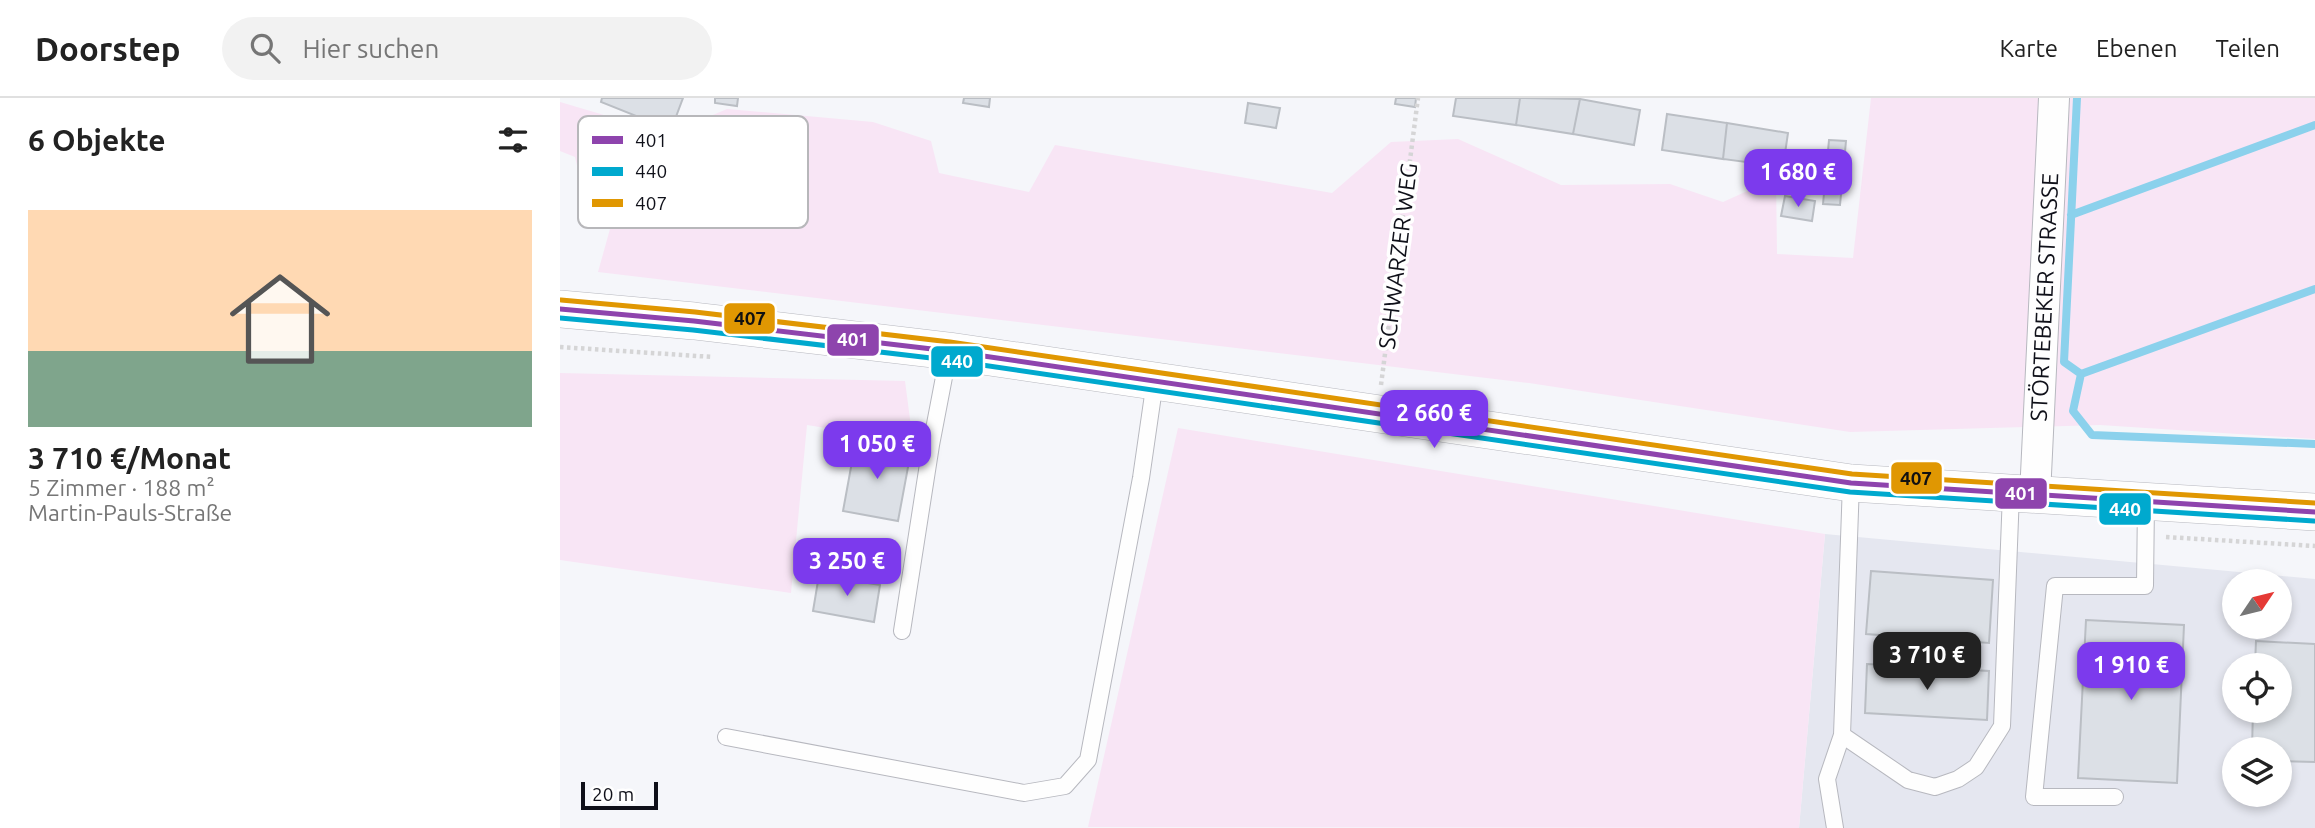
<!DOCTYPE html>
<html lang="de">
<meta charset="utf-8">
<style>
:root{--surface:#fff;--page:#f2f2f2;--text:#222;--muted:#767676;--line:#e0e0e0;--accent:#7c3aed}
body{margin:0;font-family:Ubuntu,sans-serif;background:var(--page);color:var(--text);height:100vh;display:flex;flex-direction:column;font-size:26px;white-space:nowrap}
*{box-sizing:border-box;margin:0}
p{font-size:23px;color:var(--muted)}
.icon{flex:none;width:38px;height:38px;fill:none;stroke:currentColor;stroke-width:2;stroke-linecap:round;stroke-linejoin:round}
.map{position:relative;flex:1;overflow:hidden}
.details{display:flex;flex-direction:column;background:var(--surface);width:560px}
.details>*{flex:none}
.needle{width:46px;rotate:55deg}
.fabs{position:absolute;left:1662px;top:471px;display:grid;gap:14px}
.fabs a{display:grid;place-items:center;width:70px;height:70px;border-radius:50%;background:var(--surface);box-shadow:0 4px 10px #0003;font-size:35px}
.scale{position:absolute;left:21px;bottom:18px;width:77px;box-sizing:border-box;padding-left:7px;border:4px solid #0f1019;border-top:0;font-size:19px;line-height:24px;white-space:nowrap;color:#0f1019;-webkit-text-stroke:5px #fff;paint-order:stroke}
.price{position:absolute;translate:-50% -60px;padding:0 16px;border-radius:14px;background:var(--accent);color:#fff;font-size:23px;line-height:46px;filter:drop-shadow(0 2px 4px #0008)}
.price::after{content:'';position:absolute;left:50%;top:42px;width:21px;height:16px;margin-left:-10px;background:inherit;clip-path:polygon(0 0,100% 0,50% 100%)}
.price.selected{background:#222;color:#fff}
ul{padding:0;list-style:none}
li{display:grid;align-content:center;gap:14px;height:371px;padding:0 28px}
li+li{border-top:2px solid var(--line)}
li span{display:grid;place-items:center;height:217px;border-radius:0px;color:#555}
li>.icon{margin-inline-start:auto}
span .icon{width:126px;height:126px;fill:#fffc;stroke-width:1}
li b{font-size:30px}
h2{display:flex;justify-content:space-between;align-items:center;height:84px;padding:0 28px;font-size:30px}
header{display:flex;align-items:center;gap:42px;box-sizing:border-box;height:98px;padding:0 35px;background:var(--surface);border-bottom:2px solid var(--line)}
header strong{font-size:33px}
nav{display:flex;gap:38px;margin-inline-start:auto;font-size:24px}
.search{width:490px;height:63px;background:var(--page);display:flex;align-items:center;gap:18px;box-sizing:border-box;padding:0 24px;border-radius:38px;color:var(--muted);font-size:26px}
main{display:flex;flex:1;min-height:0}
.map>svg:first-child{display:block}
</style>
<header>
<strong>Doorstep</strong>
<div class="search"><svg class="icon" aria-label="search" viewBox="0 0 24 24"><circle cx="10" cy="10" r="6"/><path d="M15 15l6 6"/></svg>Hier suchen</div>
<nav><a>Karte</a><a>Ebenen</a><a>Teilen</a></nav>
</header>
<main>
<section class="details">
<h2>6 Objekte<svg class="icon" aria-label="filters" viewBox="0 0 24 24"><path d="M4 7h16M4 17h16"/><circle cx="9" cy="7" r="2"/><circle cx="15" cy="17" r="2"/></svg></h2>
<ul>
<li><span style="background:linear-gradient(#ffd9b3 65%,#7fa58c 0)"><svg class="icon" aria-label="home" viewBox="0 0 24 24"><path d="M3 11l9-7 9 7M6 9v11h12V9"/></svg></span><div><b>3 710 €/Monat</b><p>5 Zimmer · 188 m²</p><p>Martin-Pauls-Straße</p></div></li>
</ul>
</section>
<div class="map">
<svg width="1755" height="730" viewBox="0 0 1755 730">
<rect width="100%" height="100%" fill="#f5f6fa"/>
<path fill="#e5e7f0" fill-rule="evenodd" d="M1265,436L1755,481V730H1239ZM1675,483H1720V528H1675ZM1675,567H1720V612H1675ZM1675,651H1720V696H1675Z"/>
<path fill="#f8e5f5" d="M1311,0H1755V341L1540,327L1290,334L969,285L38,174L60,95L27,109L15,59L0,53V4L108,36L167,11L313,24L371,43L379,75L469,94L495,47L772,95L831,44L898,41L1001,87L1110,86L1163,104L1216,80L1217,156L1293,160Z
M0,275L345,283L353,344L247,327L231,495L0,462Z
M618,330L1265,436L1239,730L528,729Z"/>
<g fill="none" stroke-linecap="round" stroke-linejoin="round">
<path stroke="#8bd1ec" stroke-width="8" d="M1517,0L1504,264L1521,276
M1511,117L1755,27
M1755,191L1521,276L1513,313L1532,337L1755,346"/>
</g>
<path fill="#dce0e6" stroke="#babec4" stroke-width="2" d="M42,0H123L111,32L41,4Z
M155,0H178L177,8L155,5Z
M404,0H430L429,9L403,5Z
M836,0H856L855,9L835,6Z
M896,0H960L956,27L893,18Z
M960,0L1020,1L1013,36L956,27Z
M1020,1L1080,12L1074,47L1013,36Z
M688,5L720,10L716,30L685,25Z
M1107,16L1167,25L1163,61L1102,52Z
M1167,25L1228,35L1223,69L1163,61Z
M1269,42L1286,43L1280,107L1263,106Z
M1225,98L1255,103L1252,123L1221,118Z
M296,342L351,353L338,423L283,413Z
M1311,473L1433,482L1429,545L1306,536Z
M259,477L320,487L314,524L253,513Z
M1526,522L1624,527L1617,685L1518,680Z
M1696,543L1755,546V664L1720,663V651H1692L1693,612H1720V567H1695Z
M1307,566L1429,573L1427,622L1305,615Z"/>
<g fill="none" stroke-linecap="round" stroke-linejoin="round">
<defs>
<path id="service" d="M342,533L371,347L389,253
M1282,637L1348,682L1375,689L1398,681L1416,669L1442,628L1451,395
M166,639L464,695L505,688L528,662L581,380L595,283
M1555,699H1474L1495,488H1585L1586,404
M1275,730L1267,681L1282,637L1291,385"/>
<g id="minor">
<path id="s1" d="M1475,397L1494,0"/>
</g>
<path id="tertiary" d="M0,211L134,223L389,253L1291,385L1755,414"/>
</defs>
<use href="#service" stroke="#b7b8bf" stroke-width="18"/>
<use href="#minor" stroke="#b7b8bf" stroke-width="32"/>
<use href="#tertiary" stroke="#b7b8bf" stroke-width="38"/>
<path stroke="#d5d5d6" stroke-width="4.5" stroke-dasharray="3.5 3.5" stroke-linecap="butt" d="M0,249L153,259
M821,287L858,0
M1606,439L1755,448"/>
<use href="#service" stroke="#fefefe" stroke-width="16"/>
<use href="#minor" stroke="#fefefe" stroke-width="30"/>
<use href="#tertiary" stroke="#fefefe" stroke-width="37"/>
<defs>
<path id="bus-1" d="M0,211L134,223L389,253L1291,385L1755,414"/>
<path id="bus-2" d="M0,220L133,232L388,262L1290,394L1754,423"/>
<path id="bus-3" d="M1,202L135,214L390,244L1292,376L1755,405"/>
</defs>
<use href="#bus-1" stroke="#fff" stroke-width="10"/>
<use href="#bus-2" stroke="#fff" stroke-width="10"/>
<use href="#bus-3" stroke="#fff" stroke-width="10"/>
<use href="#bus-1" stroke="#8e44ad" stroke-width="5"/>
<use href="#bus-2" stroke="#00a9ce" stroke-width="5"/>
<use href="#bus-3" stroke="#e09702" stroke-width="5"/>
</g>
<g text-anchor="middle" stroke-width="7" stroke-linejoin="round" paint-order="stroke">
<g font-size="23" fill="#0f1019" stroke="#fff">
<text transform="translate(838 158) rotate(-83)" y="8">SCHWARZER WEG</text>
<text dy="8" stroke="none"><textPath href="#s1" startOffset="198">STÖRTEBEKER STRASSE</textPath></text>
</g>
</g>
<rect x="18" y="18" width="230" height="112" rx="10" fill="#fff" stroke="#b7b7ba" stroke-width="2"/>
<rect x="32" y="38" width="31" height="8" fill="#8e44ad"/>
<rect x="32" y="69" width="31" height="9" fill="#00a9ce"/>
<rect x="32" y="101" width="31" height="8" fill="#e09702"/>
<g font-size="19" fill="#0f1019">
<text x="75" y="49">401</text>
<text x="75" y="80">440</text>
<text x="75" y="112">407</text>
</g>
<g stroke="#fff" stroke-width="2.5">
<rect x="163" y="204" width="53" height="33" rx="7" fill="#e09702"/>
<rect x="266" y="225" width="54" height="34" rx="7" fill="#8e44ad"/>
<rect x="370" y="247" width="54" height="33" rx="7" fill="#00a9ce"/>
<rect x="1330" y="363" width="53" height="34" rx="7" fill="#e09702"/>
<rect x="1434" y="379" width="54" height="33" rx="7" fill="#8e44ad"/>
<rect x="1538" y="394" width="54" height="34" rx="7" fill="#00a9ce"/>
</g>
<g font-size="19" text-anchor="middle" font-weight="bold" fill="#fff">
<text x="293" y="248">401</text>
<text x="397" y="270">440</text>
<text x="1461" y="402">401</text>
<text x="1565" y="418">440</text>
</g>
<g font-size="19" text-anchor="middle" font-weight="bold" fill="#111">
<text x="190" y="227">407</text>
<text x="1356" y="387">407</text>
</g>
</svg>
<div class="fabs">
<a><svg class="needle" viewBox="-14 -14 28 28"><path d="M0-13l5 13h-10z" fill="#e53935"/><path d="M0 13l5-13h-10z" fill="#767676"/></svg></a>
<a><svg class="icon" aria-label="locate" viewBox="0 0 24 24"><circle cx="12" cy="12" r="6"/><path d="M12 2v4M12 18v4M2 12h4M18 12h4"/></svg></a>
<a><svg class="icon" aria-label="layers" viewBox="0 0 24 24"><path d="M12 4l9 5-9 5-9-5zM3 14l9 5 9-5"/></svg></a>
</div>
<div class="scale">20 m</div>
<b class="price" style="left:1238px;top:111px">1 680 €</b>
<b class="price" style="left:874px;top:352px">2 660 €</b>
<b class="price" style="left:317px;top:383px">1 050 €</b>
<b class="price" style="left:287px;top:500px">3 250 €</b>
<b class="price selected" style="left:1367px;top:594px">3 710 €</b>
<b class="price" style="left:1571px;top:604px">1 910 €</b>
</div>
</main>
